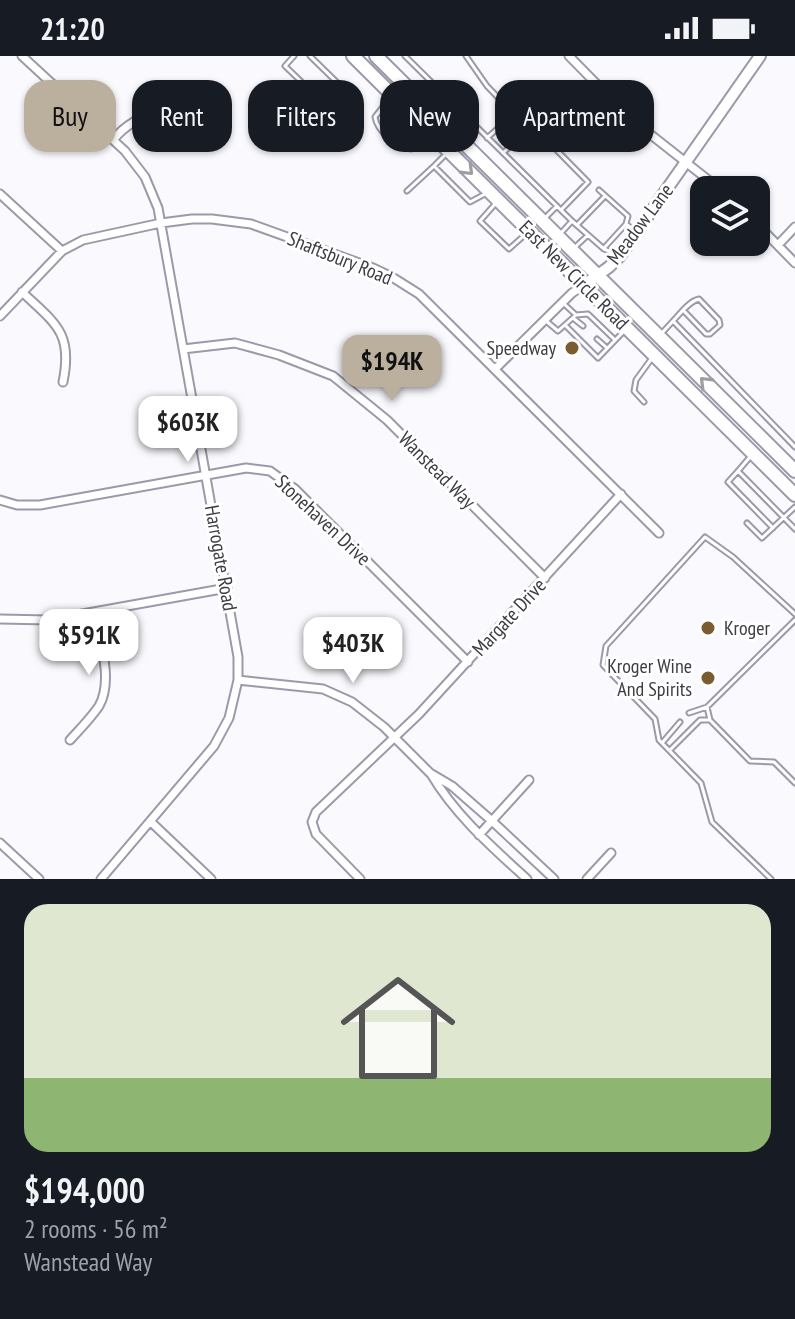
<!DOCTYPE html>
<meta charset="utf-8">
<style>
:root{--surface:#171b24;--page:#242831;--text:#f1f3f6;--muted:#9ea1a6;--line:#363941;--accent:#bbaf9d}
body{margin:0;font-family:"PT Sans Narrow",sans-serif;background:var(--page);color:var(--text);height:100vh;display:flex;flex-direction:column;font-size:30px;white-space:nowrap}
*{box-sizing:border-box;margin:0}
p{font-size:26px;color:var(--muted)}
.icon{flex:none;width:44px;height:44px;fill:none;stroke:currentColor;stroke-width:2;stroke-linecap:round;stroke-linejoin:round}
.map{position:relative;height:823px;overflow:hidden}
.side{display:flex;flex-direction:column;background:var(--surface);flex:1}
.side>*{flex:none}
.banner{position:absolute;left:24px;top:24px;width:748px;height:72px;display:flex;gap:16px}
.fabs{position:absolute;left:690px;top:120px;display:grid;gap:16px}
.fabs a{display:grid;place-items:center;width:80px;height:80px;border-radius:16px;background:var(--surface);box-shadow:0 2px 6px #0004;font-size:40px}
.price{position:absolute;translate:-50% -68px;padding:0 18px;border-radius:16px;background:#fff;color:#222;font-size:26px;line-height:52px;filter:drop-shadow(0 2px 4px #0008)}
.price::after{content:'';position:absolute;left:50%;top:48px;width:24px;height:18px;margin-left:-12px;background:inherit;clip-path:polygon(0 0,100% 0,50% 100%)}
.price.selected{background:var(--accent);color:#111}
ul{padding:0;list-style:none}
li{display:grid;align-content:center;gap:16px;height:424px;padding:0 24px}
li+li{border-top:2px solid var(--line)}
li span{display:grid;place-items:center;height:248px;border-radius:24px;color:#555}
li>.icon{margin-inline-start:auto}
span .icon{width:144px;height:144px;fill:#fffc;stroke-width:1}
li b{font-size:34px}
.chip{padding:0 28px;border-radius:24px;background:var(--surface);box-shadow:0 2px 6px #0004;font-size:28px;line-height:72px}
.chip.selected{background:var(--accent);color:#111}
.status{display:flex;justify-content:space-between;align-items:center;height:56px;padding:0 40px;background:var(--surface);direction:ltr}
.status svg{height:22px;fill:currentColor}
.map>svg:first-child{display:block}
</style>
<div class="status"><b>21:20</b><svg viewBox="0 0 49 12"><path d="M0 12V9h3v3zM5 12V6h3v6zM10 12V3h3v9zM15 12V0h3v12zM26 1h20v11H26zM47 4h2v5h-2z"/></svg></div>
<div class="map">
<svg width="795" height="823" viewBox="0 0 795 823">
<rect width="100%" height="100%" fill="#fafafe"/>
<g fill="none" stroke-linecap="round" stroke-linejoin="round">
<defs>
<path id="lane" d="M294,0L285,10L339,62L355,44L310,0
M405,0L572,165L604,193L616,198
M466,0L487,30L514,58L487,82
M389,43L375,61C377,75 397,92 411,93L428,80
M451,69L462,57
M503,97L532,69L588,126L561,154
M446,98L434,110L470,146L485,138
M599,134L628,160L626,168
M407,135L434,110
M496,147L480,165L509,193L527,177
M545,162L557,150
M577,169L605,140
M561,177L572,165
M605,191L626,168L634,174
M573,193L588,179
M576,259L588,258L614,283
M573,262L583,270
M545,264L558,275L576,259L563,247
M673,265C680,258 689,245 699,243L719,264L720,269L710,278H706L683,254
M565,269L598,302L624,275
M661,278L673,265L795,391
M597,283L606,291
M644,346L634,335L636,324L652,302
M750,401L738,415L795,473
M738,415L728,426L773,472
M747,467L762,482L795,451
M795,564L707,651L710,664L750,705L774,706L795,727
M689,657L707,651
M662,687L680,666
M670,694L700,664H710
M771,823L712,766L701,727L659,684L655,663L603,609L606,590L705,481L733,501L795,558"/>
<path id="street" d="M22,0L125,95L145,121L158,152L238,601V624L229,662L214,690L101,823
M569,0L631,63L721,134
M113,84C140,51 177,52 217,52
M0,138L62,195
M756,167L795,207
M778,189L795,171
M22,236C56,268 73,277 63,326
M0,260L62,195L83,184L161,167L192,163H212L251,168L373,212L392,221L419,238L659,477
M183,293L235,287L279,299L333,320L387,364L545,522
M495,313L572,237L584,229
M0,444L17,449H40L246,412L270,415L295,433L468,606
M0,563L49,564L227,532
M238,624L323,633L352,646L384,671L430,717L452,730L492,765L554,823
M70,684C80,673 91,662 99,650C114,624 99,583 94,556
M431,718C456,760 492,791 527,823
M151,766L211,823
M479,779L529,724
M0,787L39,823
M360,823L316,778L312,766L316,756L419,658L621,438
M587,823L611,797"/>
<path id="secondary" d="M584,229L609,211L620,200L760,0"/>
<path id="highway" d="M353,0L795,439
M376,0L795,415"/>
</defs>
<use href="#lane" stroke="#9a9aab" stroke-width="7"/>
<use href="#street" stroke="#9a9aab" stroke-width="11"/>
<use href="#secondary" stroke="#9a9aab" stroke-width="14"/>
<use href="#highway" stroke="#9a9aab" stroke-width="16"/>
<use href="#lane" stroke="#fff" stroke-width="3"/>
<use href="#street" stroke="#fff" stroke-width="7"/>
<use href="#secondary" stroke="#fff" stroke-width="10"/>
<use href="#highway" stroke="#fff" stroke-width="12"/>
</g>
<defs><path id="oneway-chevron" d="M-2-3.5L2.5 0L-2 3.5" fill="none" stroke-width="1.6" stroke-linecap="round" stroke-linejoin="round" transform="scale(2)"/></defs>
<g stroke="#9e9ea1">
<use href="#oneway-chevron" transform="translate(468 114) rotate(45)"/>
<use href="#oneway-chevron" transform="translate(705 326) rotate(-135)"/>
</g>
<g fill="#7a5c30" stroke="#fff" stroke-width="3">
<circle cx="572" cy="292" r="8"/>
<circle cx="708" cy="572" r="8"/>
<circle cx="708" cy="622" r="8"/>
</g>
<g text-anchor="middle" stroke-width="6" stroke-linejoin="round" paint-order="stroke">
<g font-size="20" fill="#3c3c43" stroke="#fff">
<text transform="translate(640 168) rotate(-53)" y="7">Meadow Lane</text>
<text transform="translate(340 202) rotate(22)" y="7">Shaftsbury Road</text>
<text transform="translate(574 219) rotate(45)" y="7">East New Circle Road</text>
<text transform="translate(437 414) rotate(45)" y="7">Wanstead Way</text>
<text transform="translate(323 464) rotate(43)" y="7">Stonehaven Drive</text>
<text transform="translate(221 502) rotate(80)" y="7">Harrogate Road</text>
<text transform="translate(509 561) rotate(-47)" y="7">Margate Drive</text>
</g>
<g font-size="20" fill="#3c3c43" stroke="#fff" text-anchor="end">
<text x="556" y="299">Speedway</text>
<text x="724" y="579" text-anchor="start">Kroger</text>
<text x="692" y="617">Kroger Wine<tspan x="692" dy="23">And Spirits</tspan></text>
</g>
</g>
</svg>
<div class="fabs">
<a><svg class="icon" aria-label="layers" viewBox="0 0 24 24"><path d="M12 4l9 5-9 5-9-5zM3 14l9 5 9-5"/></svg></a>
</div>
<b class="price selected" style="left:392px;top:347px">$194K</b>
<b class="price" style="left:188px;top:408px">$603K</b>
<b class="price" style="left:89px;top:621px">$591K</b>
<b class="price" style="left:353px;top:629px">$403K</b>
<div class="banner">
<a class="chip selected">Buy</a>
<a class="chip">Rent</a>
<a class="chip">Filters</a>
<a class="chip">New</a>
<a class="chip">Apartment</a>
</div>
</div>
<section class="side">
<ul>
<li><span style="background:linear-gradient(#dfe7d0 70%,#8fb573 0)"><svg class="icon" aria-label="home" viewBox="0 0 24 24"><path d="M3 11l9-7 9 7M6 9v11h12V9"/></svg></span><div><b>$194,000</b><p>2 rooms · 56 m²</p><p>Wanstead Way</p></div></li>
</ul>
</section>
